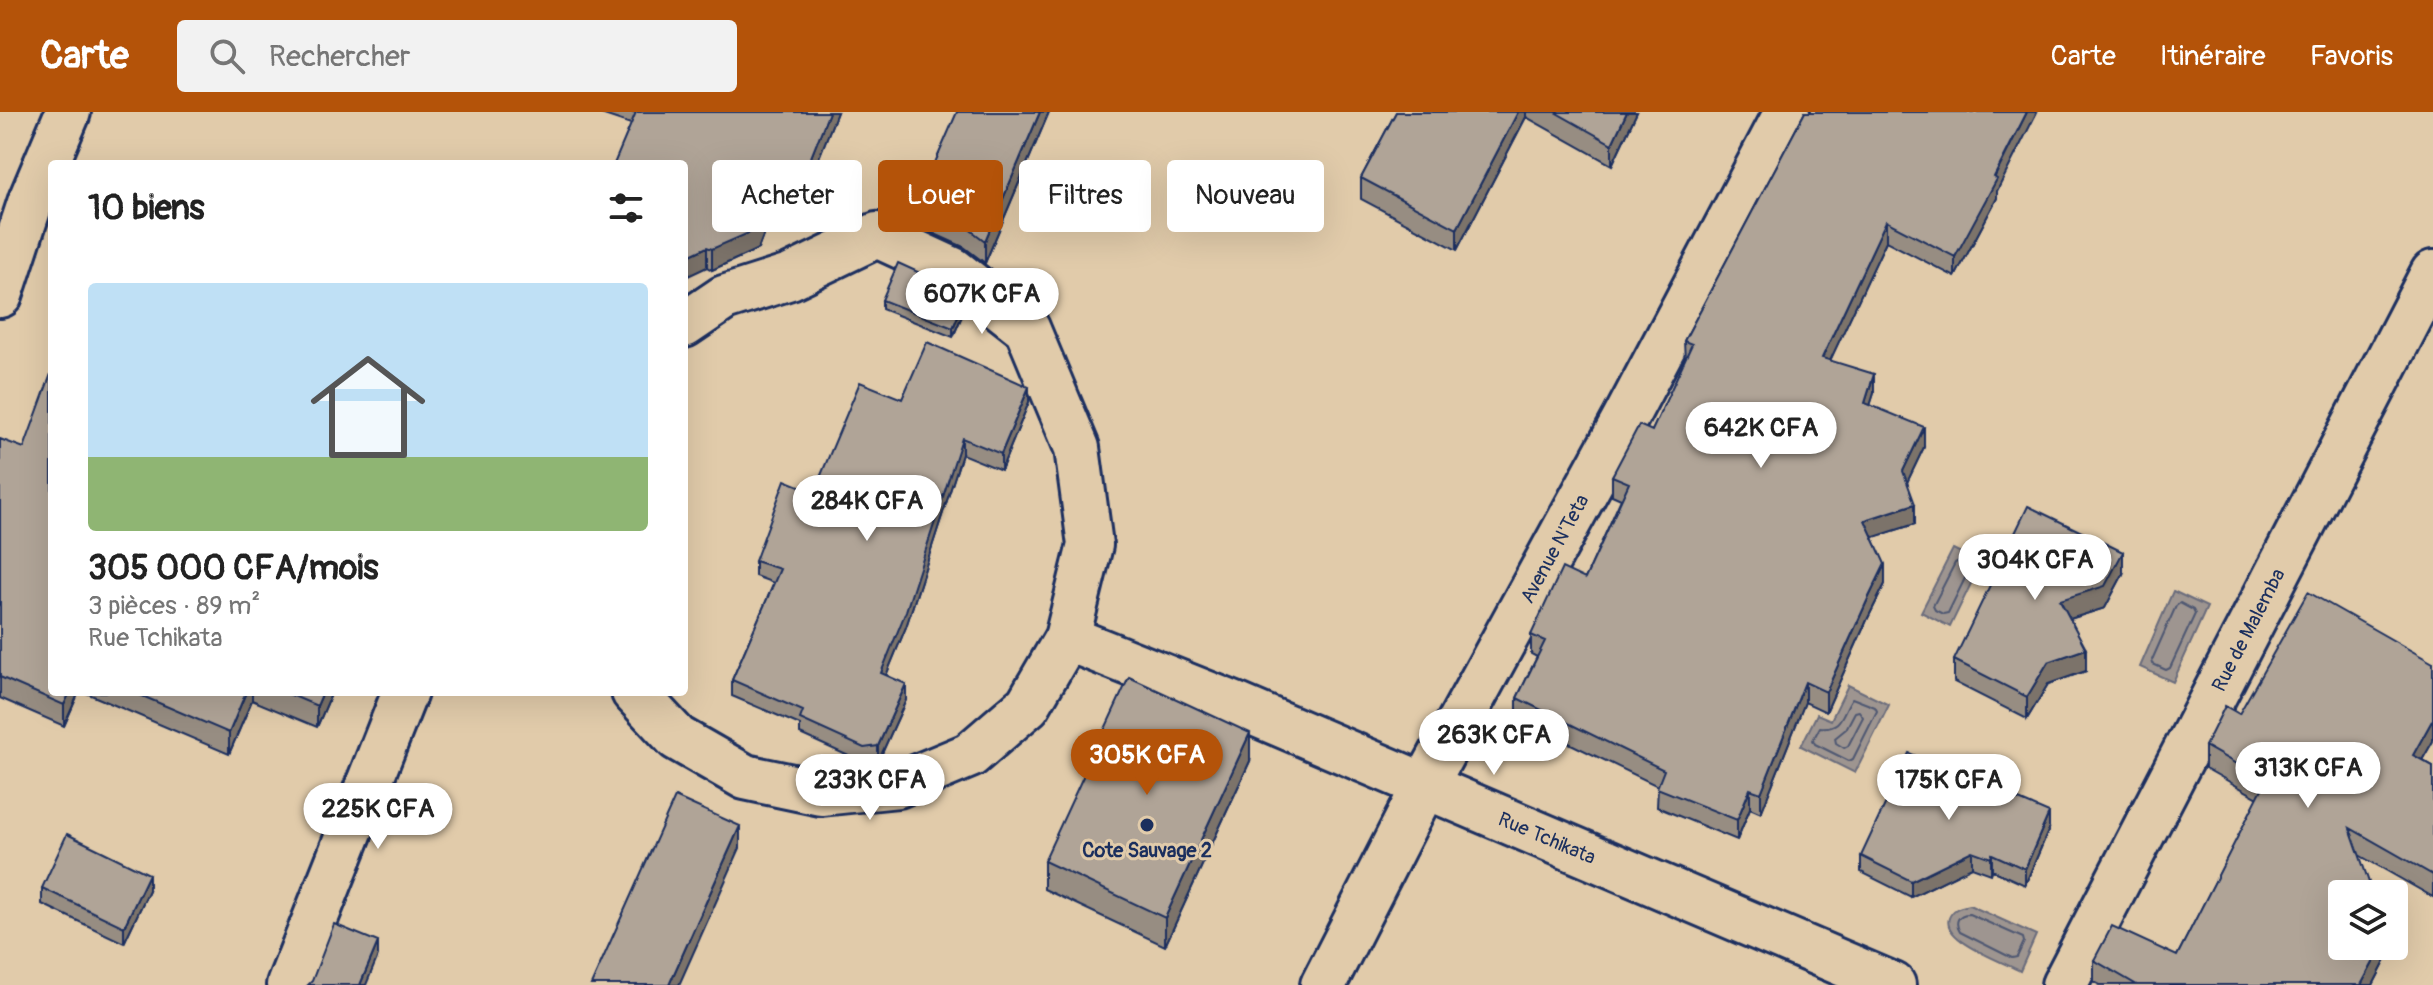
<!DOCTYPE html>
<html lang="fr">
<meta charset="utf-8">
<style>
:root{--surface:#fff;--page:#f2f2f2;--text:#222;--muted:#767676;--accent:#b45309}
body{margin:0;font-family:Pangolin,sans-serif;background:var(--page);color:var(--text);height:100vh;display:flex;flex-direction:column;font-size:30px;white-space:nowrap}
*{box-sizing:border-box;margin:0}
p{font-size:26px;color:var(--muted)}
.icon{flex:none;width:44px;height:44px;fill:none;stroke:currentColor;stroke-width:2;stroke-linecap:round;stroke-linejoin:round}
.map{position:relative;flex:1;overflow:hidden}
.side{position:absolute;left:48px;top:48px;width:640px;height:536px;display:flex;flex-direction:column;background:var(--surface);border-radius:8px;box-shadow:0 8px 32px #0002}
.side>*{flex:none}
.guide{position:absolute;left:712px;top:48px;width:760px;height:72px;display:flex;gap:16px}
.fabs{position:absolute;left:2328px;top:768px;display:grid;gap:16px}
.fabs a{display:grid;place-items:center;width:80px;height:80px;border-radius:8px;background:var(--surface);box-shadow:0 8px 32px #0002;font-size:40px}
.price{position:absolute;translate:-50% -68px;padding:0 18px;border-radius:28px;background:#fff;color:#222;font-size:26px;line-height:52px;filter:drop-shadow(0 2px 4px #0008)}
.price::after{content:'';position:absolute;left:50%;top:48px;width:24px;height:18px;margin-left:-12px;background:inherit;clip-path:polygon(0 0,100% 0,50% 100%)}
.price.current{background:var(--accent);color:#fff}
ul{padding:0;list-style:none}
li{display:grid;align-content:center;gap:16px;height:424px;padding:0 40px}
li span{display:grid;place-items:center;height:248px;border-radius:8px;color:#555}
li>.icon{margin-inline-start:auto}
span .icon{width:144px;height:144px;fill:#fffc;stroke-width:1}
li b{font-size:34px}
h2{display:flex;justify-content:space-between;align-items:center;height:96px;padding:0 40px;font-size:34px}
.pill{padding:0 28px;border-radius:8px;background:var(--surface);box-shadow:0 8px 32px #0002;font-size:28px;line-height:72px}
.pill.current{background:var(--accent);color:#fff}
header{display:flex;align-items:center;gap:48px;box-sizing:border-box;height:112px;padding:0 40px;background:var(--accent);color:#fff}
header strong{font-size:38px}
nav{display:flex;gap:44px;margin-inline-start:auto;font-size:28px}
.search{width:560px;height:72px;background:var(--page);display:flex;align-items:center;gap:20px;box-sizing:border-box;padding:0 28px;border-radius:8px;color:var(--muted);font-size:30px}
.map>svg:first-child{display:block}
</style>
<header>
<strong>Carte</strong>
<div class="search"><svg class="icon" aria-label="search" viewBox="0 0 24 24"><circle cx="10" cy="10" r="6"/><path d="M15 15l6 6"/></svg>Rechercher</div>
<nav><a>Carte</a><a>Itinéraire</a><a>Favoris</a></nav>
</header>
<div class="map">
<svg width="2433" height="873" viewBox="0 0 2433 873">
<rect width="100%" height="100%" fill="#e1cbaa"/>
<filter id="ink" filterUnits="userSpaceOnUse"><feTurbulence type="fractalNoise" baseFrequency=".0125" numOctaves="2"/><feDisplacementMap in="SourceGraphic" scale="16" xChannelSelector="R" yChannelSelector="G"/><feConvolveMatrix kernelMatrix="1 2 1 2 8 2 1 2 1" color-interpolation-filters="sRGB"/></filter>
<g filter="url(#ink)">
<path fill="#9e9590" stroke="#6a6c7c" stroke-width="2" d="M1953,437L1981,451L1950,515L1921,500Z
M2173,479L2207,495L2173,570L2140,555Z
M1848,573L1889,593L1855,661L1801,634L1817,602L1831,608Z
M1969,793L2036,823L2020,859C2003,850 1941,828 1949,806C1953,796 1961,795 1969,793Z"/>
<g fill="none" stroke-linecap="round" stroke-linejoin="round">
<path stroke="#4f5872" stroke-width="2" d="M1959,449L1968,453L1969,458L1948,501L1943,502L1935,498L1933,494L1955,451Z
M2180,491L2193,498L2195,502L2170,556L2166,558L2153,552L2152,548L2176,494Z
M1852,586L1875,595L1877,599L1853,647L1849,649L1815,632L1813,628L1820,615C1843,617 1841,602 1852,586Z
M1859,599L1863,605L1848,634L1844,636L1836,631L1835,626L1846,617L1855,600Z
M1969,802L2023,826L2024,830L2017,845L2012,846L1960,820C1954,810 1958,802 1969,802Z"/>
<defs>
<g id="street">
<path d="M0,183L31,88L68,0"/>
<path id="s1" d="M1067,526L1240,595L1893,873"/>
<path d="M634,580L677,626L745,665L821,681L898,673L970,643L1028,593L1067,526L1090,433L1077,336L1027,216L953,158L877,123L790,165L724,186L684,213"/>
<path d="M289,873L405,580"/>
<path id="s2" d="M1323,873L1425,673L1625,307L1787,0"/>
<path id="s3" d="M2064,873L2433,161"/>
</g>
</defs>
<use href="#street" stroke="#1b2f5e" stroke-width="50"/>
<use href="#street" stroke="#e1cbaa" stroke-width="44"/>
</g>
<path fill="#978d82" stroke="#1b2f5e" stroke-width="2" d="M595,0H837L796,104L774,95L758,137L712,158L707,155L631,12Z
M1049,0L985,151L964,135L917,114V92Z
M1396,0H1637L1612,53L1526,5L1457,138L1361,87V66Z
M1805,0L1997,79V86L1955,165L1886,129L1830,248L1874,281L1870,293L1924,335L1907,370L1915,412L1873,425L1885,472L1867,508L1826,600L1805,590L1761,701L1750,696L1737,728L1657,695L1658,674L1517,606V586L1537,545L1531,542V523L1585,467L1621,387L1612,383V364L1652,319L1685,249L1684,229Z
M882,188L964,199L953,225L882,197Z
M902,287L1029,290L1001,358L962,342L906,515L886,563L906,588L878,650L864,651L800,622V613L732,584V568L774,471L755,464V449L814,380Z
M0,327L52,580H79L64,614L0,586Z
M2123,462L2105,496L2070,507L2086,559L2048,572L2027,607L1954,570V548Z
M2433,551V629L2422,648L2433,654V785L2359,743L2387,834V846L2373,873H2100L2094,870V848L2177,844L2258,686L2205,656V634L2239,602Z
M84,580H332L317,615L252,588L229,642Z
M1250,649L1165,834L1044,777V749Z
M2049,717L2025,773L1992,758L1991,762L1972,755L1911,785L1861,760V744Z
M42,776L149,778L124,831L42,792Z"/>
<path fill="#7b736a" stroke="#1b2f5e" stroke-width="2" d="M829,0H837L796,104V83Z
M1040,0H1049L985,151V129Z
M1518,0H1526V5L1457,138V117Z
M1627,0H1637L1612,53V32Z
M2027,0H2037L1997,79V86L1955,165V145Z
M774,75V95L758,137L712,158V137Z
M1886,109V129L1822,266V246Z
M707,135V155L684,166V146Z
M964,189V199L953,225V216Z
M1874,262V281L1865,310V291Z
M1029,275V290L1001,358V342Z
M1924,315V335L1903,379V359Z
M962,326V342L906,515L881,576V561Z
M1915,392V412L1865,428V408Z
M2123,440V462L2105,496L2060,510V488Z
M1885,452V472L1867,508L1826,600V580L1867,489Z
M2086,537V559L2048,572L2027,607V585L2048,550Z
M1805,570V590L1761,701V681Z
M906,572V588L878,650V634Z
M70,580H79L64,614V593Z
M246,580H252V588L229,642V621Z
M323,580H332L317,615V594Z
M2433,607V629L2413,664V643Z
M1250,621V649L1165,834V806Z
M1750,677V696L1737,728V708Z
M2049,701V717L2025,773V757Z
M740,714V736L679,873H669Z
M1972,739V755L1911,785V769Z
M1992,742V758L1991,762V746Z
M149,762V778L124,831V815Z
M378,830V844L366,873H360Z
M2382,834H2387V846L2373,873H2361Z"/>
<path fill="#b0a497" stroke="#1b2f5e" stroke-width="2" d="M636,0H829L796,83L774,75L758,117L712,137L707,135L684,146V52H614Z
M957,0H1040L985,129L964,113L917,92Z
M1396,0H1518L1457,117L1361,66Z
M1555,0H1627L1612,32Z
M1805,0H2027L1994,65L1997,67L1955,145L1886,109L1822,246L1874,262L1865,291L1924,315L1903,359L1915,392L1865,408L1885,452L1867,489L1826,580L1805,570L1761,681L1750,677L1737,708L1657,676L1664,658L1517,586L1545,529L1531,523L1562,456L1585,467L1629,371L1612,364L1639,313L1652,319L1692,232L1684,229Z
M898,151L940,170L964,189L953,216L882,188Z
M927,230L1029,275L1001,342L962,326L906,499L881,561L906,572L878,634L864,636L800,607L803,599L732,568L780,457L755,449L785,368L814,380L860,270L902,287Z
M52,259V580H70L64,593L0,565V327L24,336Z
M2028,394L2123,440L2105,474L2060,488L2086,537L2048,550L2027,585L1954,548Z
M2308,480L2433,551V607L2413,643L2433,654V763L2350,716L2373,782H2342V834H2382L2361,873H2137L2094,848L2112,814L2177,844L2266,669L2205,634L2225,594L2239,602Z
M1129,565L1250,621L1165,806L1044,749Z
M133,580H246L229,621Z
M284,580H323L317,594Z
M1909,641L2049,701L2025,757L1992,742L1991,746L1972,739L1911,769L1861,744Z
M675,685L740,714L669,873H591Z
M67,722L149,762L124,815L42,776Z
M334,812L378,830L360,873H308L312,869Z"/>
</g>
<circle fill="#1b2f5e" stroke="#e1cbaa" stroke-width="3" cx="1147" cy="713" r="8"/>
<g text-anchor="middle" stroke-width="6" stroke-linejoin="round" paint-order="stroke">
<g font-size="20" fill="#1b2f5e" stroke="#e1cbaa">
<text dy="7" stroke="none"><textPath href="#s2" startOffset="494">Avenue N'Teta</textPath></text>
<text dy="7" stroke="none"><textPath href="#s3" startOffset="400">Rue de Malemba</textPath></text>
<text dy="7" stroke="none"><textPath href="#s1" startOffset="520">Rue Tchikata</textPath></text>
</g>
<g font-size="20" font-weight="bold" fill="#1b2f5e" stroke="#e1cbaa">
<text x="1147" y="745">Cote Sauvage 2</text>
</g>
</g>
</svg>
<div class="fabs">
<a><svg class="icon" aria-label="layers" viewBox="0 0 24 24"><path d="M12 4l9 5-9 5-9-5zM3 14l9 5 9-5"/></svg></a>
</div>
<b class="price" style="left:982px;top:224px">607K CFA</b>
<b class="price" style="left:1761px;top:358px">642K CFA</b>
<b class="price" style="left:867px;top:431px">284K CFA</b>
<b class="price" style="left:2035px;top:490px">304K CFA</b>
<b class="price" style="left:1494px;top:665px">263K CFA</b>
<b class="price current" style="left:1147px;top:685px">305K CFA</b>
<b class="price" style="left:2308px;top:698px">313K CFA</b>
<b class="price" style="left:870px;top:710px">233K CFA</b>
<b class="price" style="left:1949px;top:710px">175K CFA</b>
<b class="price" style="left:378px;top:739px">225K CFA</b>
<div class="guide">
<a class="pill">Acheter</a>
<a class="pill current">Louer</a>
<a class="pill">Filtres</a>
<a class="pill">Nouveau</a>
</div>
<section class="side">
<h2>10 biens<svg class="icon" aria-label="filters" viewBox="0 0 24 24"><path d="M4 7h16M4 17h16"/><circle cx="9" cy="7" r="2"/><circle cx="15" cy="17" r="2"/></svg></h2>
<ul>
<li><span style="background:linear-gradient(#bfe0f5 70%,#8fb573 0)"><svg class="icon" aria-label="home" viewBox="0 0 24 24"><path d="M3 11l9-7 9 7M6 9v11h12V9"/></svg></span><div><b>305 000 CFA/mois</b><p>3 pièces · 89 m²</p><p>Rue Tchikata</p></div></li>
</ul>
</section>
</div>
